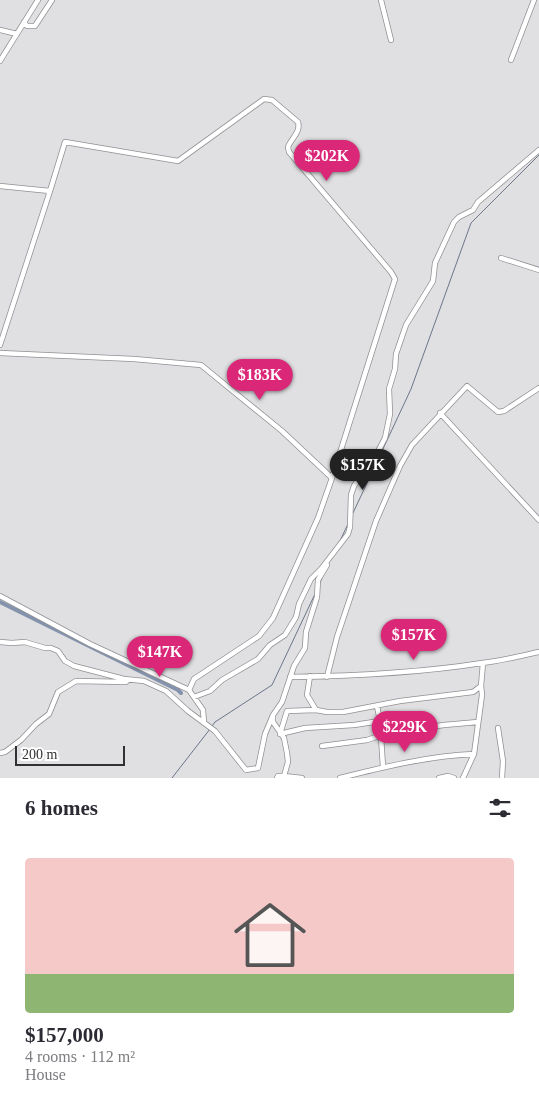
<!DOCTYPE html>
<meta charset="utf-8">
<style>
:root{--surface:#fff;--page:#f2f2f3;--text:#2b2b33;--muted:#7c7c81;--accent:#db2777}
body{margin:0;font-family:Georgia,serif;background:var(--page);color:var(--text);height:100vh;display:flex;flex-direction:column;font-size:19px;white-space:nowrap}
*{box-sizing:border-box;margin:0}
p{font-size:16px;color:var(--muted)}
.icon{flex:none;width:28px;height:28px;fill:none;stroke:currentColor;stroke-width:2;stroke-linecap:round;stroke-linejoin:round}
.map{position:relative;height:778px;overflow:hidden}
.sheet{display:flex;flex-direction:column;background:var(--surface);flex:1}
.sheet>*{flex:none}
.scale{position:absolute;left:15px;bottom:12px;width:110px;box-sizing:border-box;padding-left:5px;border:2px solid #313132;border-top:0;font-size:14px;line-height:18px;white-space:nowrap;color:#313132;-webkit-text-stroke:4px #fff;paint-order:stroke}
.price{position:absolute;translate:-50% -42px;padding:0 11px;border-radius:18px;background:var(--accent);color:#fff;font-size:16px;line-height:32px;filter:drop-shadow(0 1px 2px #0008)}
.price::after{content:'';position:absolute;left:50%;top:30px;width:15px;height:11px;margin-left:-8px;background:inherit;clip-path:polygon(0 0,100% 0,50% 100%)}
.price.active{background:#222;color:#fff}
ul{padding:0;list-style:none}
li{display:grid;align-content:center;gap:10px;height:265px;padding:0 25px}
li span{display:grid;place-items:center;height:155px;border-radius:5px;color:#555}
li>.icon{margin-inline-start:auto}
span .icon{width:90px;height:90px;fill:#fffc;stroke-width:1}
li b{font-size:21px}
h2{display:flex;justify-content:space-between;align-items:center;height:60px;padding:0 25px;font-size:21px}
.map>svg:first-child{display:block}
</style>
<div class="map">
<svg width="539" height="778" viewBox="0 0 539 778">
<rect width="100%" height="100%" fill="#e0e0e3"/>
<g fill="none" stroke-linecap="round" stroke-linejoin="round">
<path stroke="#6b7688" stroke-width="1" d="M353,513L411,389L471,223L539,155
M339,543L348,524
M320,583L324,573
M212,726L215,722L272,685L315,594
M172,778L210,729"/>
<path stroke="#8493ad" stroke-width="4" d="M0,602L178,690L181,693"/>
<defs>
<path id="minor" d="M381,0L391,40
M24,22L27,26H35L52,0
M0,30L17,34
M511,60L534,0
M0,61L38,0
M0,186L50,191L65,142L178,161L264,99L272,100L298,122C301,132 291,139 288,147L289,152L391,272L395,279L332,478L282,431L201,365L134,359L0,353
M501,258L539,270
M0,345L50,191
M440,413L539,520
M0,596L90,644L189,690L203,710L204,723
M0,642L12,643L25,642L45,648H51L58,651L65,661L74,666L124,679L144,681L166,691L188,711L215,731L246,770L258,768L265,734L273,715
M310,676L307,695L316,710
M290,677C354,676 419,673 482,663C501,661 520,656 539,652
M327,677L337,637L376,521L400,466L412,445L467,386L498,412L504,411L539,388
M189,690L194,679L259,636L273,618L318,518L332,478
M194,697L210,691L222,680L258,659L270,645L285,635L296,617L299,604L311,579L321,569L348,534L350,527L351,495L354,486L363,472L373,461L385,438L390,414L389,389L395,369L396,354L406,325L433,281L435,263L454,222L459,217L473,210L478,202L539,150
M377,706L380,721L383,767
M498,728L503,761L502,778
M280,734L287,711L316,710L327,712H343L400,701L473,692L481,686
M280,734L305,728L354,725L380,721
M322,746L367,740L388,733L444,725L478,722
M0,753L5,752L21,740L36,724L49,714L58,692L76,681L126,682L128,680
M277,778L278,776H284
M302,778L284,776L288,762L287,753L284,738L273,722V715L282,702L294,666L305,648L306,632L317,597L318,580L327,565
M340,778C384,767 428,756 474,754
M439,778L448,776L454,778
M463,778L474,754L482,695L481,686L483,663"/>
</defs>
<use href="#minor" stroke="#909093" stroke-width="6"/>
<use href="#minor" stroke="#fff" stroke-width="4.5"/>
</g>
</svg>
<div class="scale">200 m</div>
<b class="price" style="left:327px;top:182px">$202K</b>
<b class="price" style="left:260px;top:401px">$183K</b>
<b class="price active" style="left:363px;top:491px">$157K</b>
<b class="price" style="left:414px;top:661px">$157K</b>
<b class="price" style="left:160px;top:678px">$147K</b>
<b class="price" style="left:405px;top:753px">$229K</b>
</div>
<section class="sheet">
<h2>6 homes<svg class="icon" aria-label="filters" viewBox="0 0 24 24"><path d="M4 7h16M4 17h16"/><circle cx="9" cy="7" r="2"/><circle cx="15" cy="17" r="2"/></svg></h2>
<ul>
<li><span style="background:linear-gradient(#f6c9c9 75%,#8fb573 0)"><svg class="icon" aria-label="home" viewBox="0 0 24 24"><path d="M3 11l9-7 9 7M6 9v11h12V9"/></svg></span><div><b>$157,000</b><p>4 rooms · 112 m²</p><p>House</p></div></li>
</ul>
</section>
